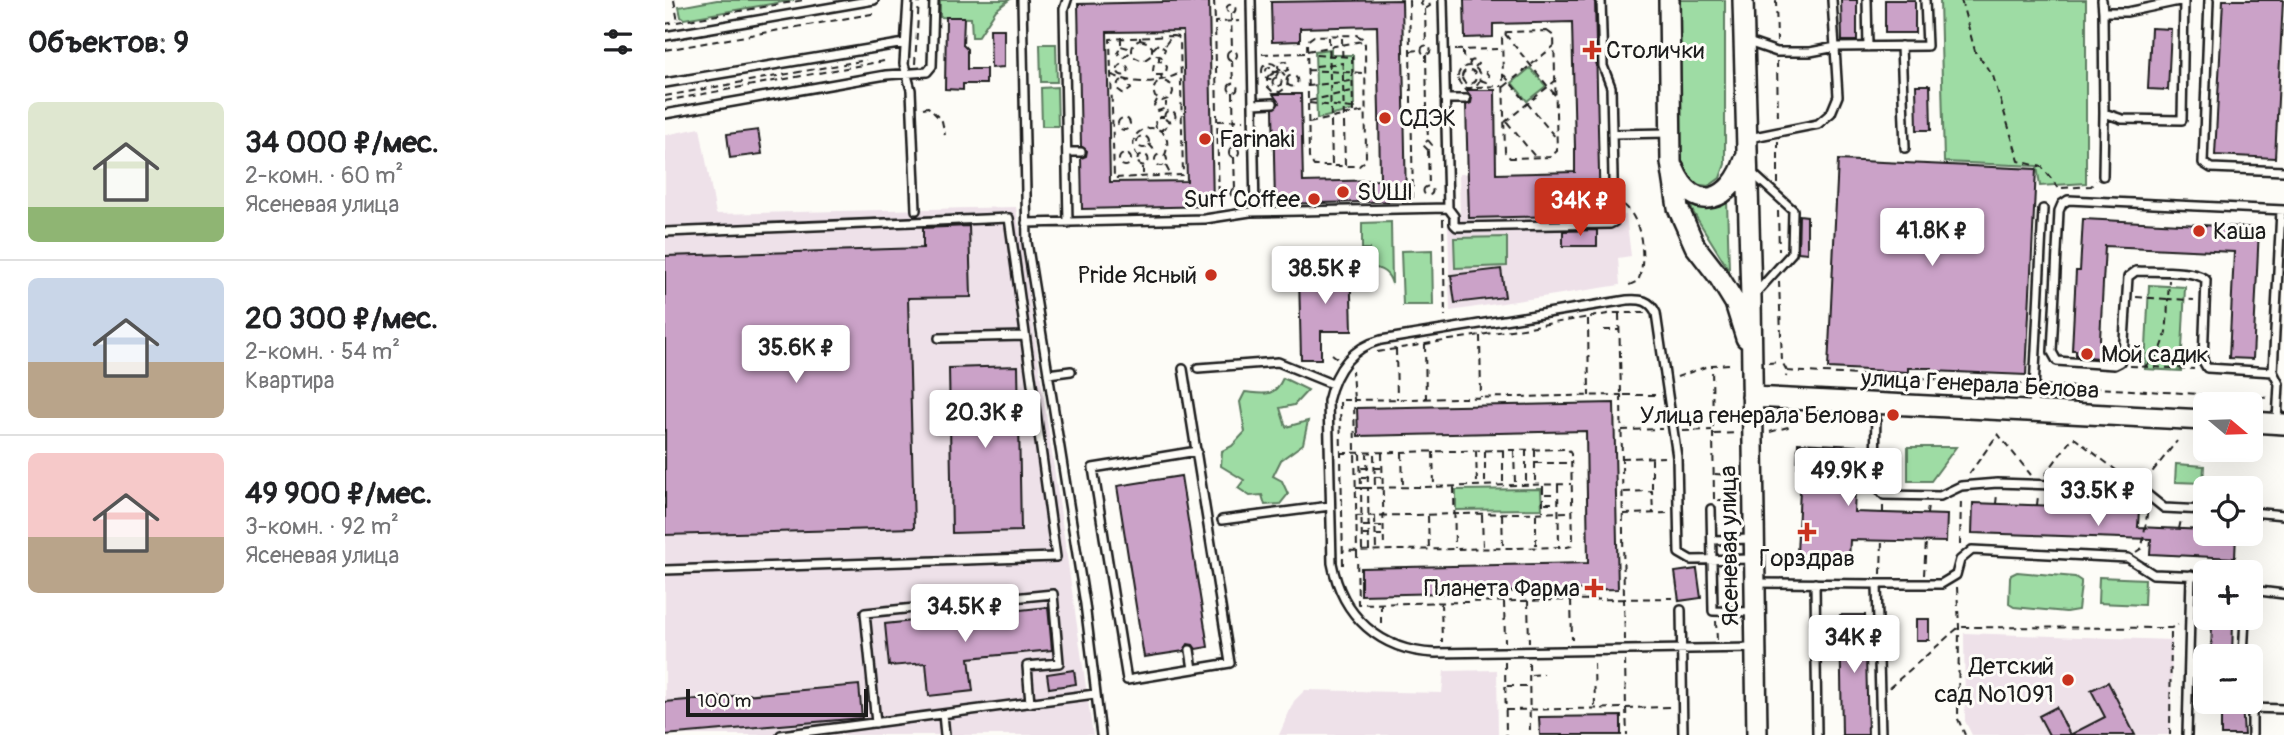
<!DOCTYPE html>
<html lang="ru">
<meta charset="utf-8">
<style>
:root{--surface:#fff;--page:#f2f2f2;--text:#202124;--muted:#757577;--line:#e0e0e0;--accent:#c8321e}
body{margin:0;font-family:Pangolin,sans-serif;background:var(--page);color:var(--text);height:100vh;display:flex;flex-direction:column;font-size:26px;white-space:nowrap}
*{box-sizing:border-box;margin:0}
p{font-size:23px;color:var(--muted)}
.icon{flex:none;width:38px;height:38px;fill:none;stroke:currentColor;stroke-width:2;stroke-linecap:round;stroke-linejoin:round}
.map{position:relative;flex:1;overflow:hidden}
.drawer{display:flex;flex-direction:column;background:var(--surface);width:665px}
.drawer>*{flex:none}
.needle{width:46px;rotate:109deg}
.tools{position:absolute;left:1528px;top:392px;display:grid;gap:14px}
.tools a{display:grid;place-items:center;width:70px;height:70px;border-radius:10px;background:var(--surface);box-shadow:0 7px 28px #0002;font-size:35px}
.scale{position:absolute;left:21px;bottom:18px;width:182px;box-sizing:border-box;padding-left:7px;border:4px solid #1c1c1c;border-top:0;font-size:19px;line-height:24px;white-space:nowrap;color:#1c1c1c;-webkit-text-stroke:5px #fdfcf7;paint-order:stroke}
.price{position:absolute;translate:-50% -60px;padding:0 16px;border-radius:7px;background:#fff;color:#222;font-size:23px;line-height:46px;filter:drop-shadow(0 2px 4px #0008)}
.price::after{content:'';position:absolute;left:50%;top:42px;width:21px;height:16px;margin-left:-10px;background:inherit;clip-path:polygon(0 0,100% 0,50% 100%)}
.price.on{background:var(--accent);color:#fff}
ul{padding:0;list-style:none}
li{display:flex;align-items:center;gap:21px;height:175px;padding:0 28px}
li+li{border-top:2px solid var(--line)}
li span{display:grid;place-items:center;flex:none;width:196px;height:140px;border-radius:10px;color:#555}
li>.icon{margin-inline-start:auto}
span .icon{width:84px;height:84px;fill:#fffc;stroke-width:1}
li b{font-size:30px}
h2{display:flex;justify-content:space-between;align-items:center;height:84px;padding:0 28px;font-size:30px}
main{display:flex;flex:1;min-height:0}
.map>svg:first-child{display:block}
</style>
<main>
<section class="drawer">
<h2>Объектов: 9<svg class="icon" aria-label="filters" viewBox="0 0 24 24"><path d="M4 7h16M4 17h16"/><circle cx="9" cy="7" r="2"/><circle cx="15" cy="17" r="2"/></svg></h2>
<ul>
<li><span style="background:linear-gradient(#dfe7d0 75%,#8fb573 0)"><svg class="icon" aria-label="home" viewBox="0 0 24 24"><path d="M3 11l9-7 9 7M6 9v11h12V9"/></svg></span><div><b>34 000 ₽/мес.</b><p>2-комн. · 60 m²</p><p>Ясеневая улица</p></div></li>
<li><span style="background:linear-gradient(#c9d6e8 60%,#b9a48a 0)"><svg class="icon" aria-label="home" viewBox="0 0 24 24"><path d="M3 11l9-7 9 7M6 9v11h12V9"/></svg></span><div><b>20 300 ₽/мес.</b><p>2-комн. · 54 m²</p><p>Квартира</p></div></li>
<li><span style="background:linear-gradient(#f6c9c9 60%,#b9a48a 0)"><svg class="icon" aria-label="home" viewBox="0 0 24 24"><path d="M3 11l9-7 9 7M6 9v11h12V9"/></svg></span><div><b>49 900 ₽/мес.</b><p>3-комн. · 92 m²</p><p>Ясеневая улица</p></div></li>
</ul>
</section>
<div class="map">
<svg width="1619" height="735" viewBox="0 0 1619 735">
<rect width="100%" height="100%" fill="#fdfcf7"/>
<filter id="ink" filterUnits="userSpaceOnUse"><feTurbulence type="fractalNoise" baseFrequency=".0143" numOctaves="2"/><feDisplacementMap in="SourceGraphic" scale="14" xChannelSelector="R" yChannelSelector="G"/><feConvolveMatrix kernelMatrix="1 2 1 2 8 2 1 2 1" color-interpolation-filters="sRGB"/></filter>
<g filter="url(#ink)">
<path fill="#eee1e9" d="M35,128L51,214L351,207L428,735H0V135Z
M794,174H803L804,200L935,197V215H961L966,256L953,258L955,285L785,311L783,221L795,220Z
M1299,633L1507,640L1506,735H1307L1300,721Z
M832,670L833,735H614L629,701L640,690L777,693L779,671Z"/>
<path fill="#9edca4" stroke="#5d7c60" stroke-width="2" d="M52,0H129L19,19L16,17L14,7Z
M275,0H344L331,10L313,37H307L306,18L275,17Z
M1013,0H1060V164L1055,178L1044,186L1028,184L1016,166Z
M1275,0H1421V183L1375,186L1372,166L1279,162Z
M375,44H391L392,82H376Z
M666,49V55H688L689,110L652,119L650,51Z
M865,68L881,86L862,101L847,83Z
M392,87L393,126H377L376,88Z
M1062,200L1064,270L1028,212L1025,204L1038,206Z
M726,222L727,284C724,272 716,268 705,267L704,249H697V223Z
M842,237V266L790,268L789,238Z
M767,250L768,305H738L736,251Z
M1484,285L1520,287L1516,371L1480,369Z
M618,378L643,390L629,405L615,408L621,427L643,421L638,444L616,460L608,476L617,481L623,494L615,504L600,505L597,495L585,496L573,488L579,480L556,466L557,451L567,446L580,432L575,402L580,392C599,394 609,398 618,378Z
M1243,447H1291L1266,481H1243Z
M1511,464L1539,466L1538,483L1510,482Z
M876,489L877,509L791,510V490Z
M1352,572L1410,577L1416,581V584L1413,610L1401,612L1349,607L1344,604L1345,578L1346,575Z
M1434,577L1480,579L1479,605L1433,603Z"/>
<path fill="#cba2c8" stroke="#1c1c1c" stroke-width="2" fill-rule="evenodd" d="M737,0L741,201L610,204L608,109L614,103L608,94H636L638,182L715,180L714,112L712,26L635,28V41L607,42L606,2Z
M799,0H930L935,215H932V218L898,219V216L804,218L801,105L806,103L807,98L801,90H830L831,174L910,172V148L907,22L828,24V37L800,38Z
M1176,0H1192V41H1177Z
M1220,0H1250V33H1220Z
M1558,0H1618L1610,158L1550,155Z
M544,1L548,206L417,209L416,158L421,156L422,151L416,146L413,4ZM518,31L522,181L445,182L442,32Z
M281,17H299L298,45L302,49V69H321V84H298V90L280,89Z
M1486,28L1506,29L1503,90L1483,89Z
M325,29H339V67L326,68Z
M1251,85H1265L1266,130H1252Z
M93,130L97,154L65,158L62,134Z
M1173,160L1371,169L1361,375L1267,371V368H1243V372L1163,368Z
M1134,215L1142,216V253L1133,252Z
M1418,219L1594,228L1588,359L1564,358L1569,252L1440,246L1434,358L1411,356V350H1407L1411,271H1415Z
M304,226L306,297L243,298L249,528L0,535V256L258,248V228Z
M932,230V246H898V231Z
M662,260H685L687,331H656V359H636L634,276L663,275Z
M836,269L840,297L790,303L786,275Z
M353,366L356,531L287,533L284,368Z
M949,403L953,589L696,595V568L923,563L921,431L693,436L692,408Z
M1133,443L1192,446L1189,512L1282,515L1281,542L1185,540L1184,561H1174V556L1132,554L1136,467H1132Z
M516,476L543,647L531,649L528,645L523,644L519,651L479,657L452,486Z
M1308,503L1474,509L1473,527L1540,530V534H1571L1570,558L1485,554L1486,539L1307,533Z
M1032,569L1036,598L1014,601L1010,572Z
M383,607L387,650L304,658L308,691L264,696L261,663L224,666L220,624Z
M1175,615H1200L1203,735H1177Z
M1251,619H1264V640H1251Z
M1547,622H1568L1567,656H1546Z
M409,670L411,684L384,688L382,674Z
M1443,682L1470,735H1384L1374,716L1391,707L1405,735L1440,717L1426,690Z
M194,685L197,718L0,735V702Z
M1556,704H1577L1579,735H1556Z
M956,716V735H875L874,717Z"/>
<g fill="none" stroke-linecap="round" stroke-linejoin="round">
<defs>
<path id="lane" d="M243,0L239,64L246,90L251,210
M357,0L362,242L420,604L436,735
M402,0L399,9L403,223
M586,0L590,212
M1202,0L1203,47
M1437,0L1438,12H1462L1519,0
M1544,0L1538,163L1546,168L1619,171
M1438,12L1439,113L1457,119L1517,120L1519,0
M0,36L209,0
M1080,41L1112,52H1145L1171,47L1262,46L1260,0
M1236,46L1240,148
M0,83L240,43
M780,99H801
M588,104L608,103
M0,114L221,75L262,72L267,66L269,0
M947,134L1005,133
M1084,138L1153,124L1166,113L1173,96L1167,0
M402,152H416
M1086,172L1128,210L1127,253L1089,295
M1438,176L1439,113
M783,208L789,216V224L792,227L945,224L949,222L946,87L938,66L936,0
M361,223L540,219L585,212L783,208L778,0
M0,232L344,218L391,557L0,570
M274,338L360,336
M533,368L613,362L667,384
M518,369L565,663L462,680L428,468L532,451
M1608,372L1542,368L1538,361L1541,280C1531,269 1487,272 1471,271L1463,277L1458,357L1455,362L1449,365L1392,361L1387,352L1394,211L1397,204L1403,200L1619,210
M383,374L406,371
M1211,403L1210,484L1219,495L1275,496L1296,486L1332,483L1474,488L1499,508L1540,510
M1368,410L1378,209
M1612,421L1614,384L1608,372L1616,210
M1046,509L1048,611L1089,612
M1586,512L1619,515
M557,520L665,506
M1047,540L1088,539
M1089,559L1026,560L1014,553L1012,457L991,313C985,300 976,299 962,300L716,340C685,348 670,371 663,401L667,563C677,616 715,651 770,653L1089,648
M1091,583L1212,584L1216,735
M1150,583L1152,735
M1212,584H1276L1291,575L1295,560L1307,550L1463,558L1488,574L1540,576
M1586,590L1619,594
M1016,610L1018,735
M525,650L528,669
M1578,656L1580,618
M1583,702L1587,712V735
M1585,708L1619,709
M278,714L280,735
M211,723L200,613L388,594L394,663L362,666L365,703
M116,735L430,694
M1522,735L1526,575"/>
<path id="secondary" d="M1004,0L1006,162L1013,208L1030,246L1054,277L1070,303L1081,338
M1078,0L1086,298L1092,735
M1009,169C1029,217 1068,200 1080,159
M1087,397L1540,420
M1586,422L1619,424"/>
</defs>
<use href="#lane" stroke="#1c1c1c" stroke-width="12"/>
<use href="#secondary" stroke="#1c1c1c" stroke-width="24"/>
<path stroke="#1c1c1c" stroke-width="2" stroke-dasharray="7 5" stroke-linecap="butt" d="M9,0L13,22
M549,0L550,21
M744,0L748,198
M758,0L756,4L760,9L765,6L763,0
M1111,0L1112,41
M1296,0L1310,51L1328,76L1354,161L1377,167L1396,191
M561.5 9a4.5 4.5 0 1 1 9 0a4.5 4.5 0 1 1-9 0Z
M760,9L761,46
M566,14L567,50
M0,24L139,0
M882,31L889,36L892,151L885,157L845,158L840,152L837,37L842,32Z
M840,34L890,95
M691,35L697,38L700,44L701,160L694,166H649L644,158L642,41L649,36Z
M508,36L513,37L515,40L518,175L449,178L445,39Z
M456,37V46L453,52L455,56L460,57L464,53L463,48L456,46
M664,37L667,164
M677,38L680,165
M475,40L482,42L487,47V55L478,61L469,57C465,50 467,43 475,40V37
M500,45L507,36
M756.5 50a4.5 4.5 0 1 1 9 0a4.5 4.5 0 1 1-9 0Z
M488,49L493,44L500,49L497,57L489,54
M0,50L212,13
M790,50L837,49
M562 55a5 5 0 1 1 10 0a5 5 0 1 1-10 0Z
M642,51L698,41
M745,51L755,50
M798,51V56L805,62
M597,54L641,53
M651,55L687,57L688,113
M761,55L762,107
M494,57V61L499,62L502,67L501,72L497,75H491L488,71L489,63L494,61
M567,60L568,83
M1112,61L1113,121
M597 71a8 8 0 1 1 16 0a8 8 0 1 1-16 0Z
M250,64L254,0
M452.5 70a5.5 5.5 0 1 1 11 0a5.5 5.5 0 1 1-11 0Z
M804,65L806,61L809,60L813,64L810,67
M651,66L677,63
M793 77a11 11 0 1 1 22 0a11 11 0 1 1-22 0Z
M601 71a4 4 0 1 1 8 0a4 4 0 1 1-8 0Z
M642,70L699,73
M797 77a7 7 0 1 1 14 0a7 7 0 1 1-14 0Z
M616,71L613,67L614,62L621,61L624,64L623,70C614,75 608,67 602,78V86L607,91L615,92L622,87L623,79L617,72
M447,75C470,85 493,84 515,73
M839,75L891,138
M621.5 81a5.5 5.5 0 1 1 11 0a5.5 5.5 0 1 1-11 0Z
M607.5 82a4.5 4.5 0 1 1 9 0a4.5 4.5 0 1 1-9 0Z
M457,80L453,83L452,89L459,94L466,89L462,81
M815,80L821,82L824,76L821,72L815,74
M492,82L488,90L490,97L497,101L506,98L508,92L507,85L497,80L496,75
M563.5 88a4.5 4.5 0 1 1 9 0a4.5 4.5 0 1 1-9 0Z
M643,86L686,81
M811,87L837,86
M839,87L889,46
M568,92L569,147
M0,96L201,60
M492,100L489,106L493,111L501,108V102
M0,101L219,61
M644,101L687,91
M644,103L687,108
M757.5 112a4.5 4.5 0 1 1 9 0a4.5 4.5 0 1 1-9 0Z
M258,108L263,107L277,121L280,135
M499.5 116a5.5 5.5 0 1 1 11 0a5.5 5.5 0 1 1-11 0Z
M762,116L763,140L767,145L763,150L758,145L763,140
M453 124a6 6 0 1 1 12 0a6 6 0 1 1-12 0Z
M553,121L579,120
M840,122L890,81
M842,122L871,158
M644,123L700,111
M491,128L490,120L495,117H499
M496,130L502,126V121
M472 142a6 6 0 1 1 12 0a6 6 0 1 1-12 0Z
M484,144L492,153
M564 152a5 5 0 1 1 10 0a5 5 0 1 1-10 0Z
M763,151L764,186
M490 160a6 6 0 1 1 12 0a6 6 0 1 1-12 0Z
M454 160a6 6 0 1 1 12 0a6 6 0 1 1-12 0Z
M472.5 160a5.5 5.5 0 1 1 11 0a5.5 5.5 0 1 1-11 0Z
M473,157C451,123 515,115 500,155
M569,157L570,189
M501,166L506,176
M478,167V178
M1113,184V141
M758.5 191a4.5 4.5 0 1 1 9 0a4.5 4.5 0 1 1-9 0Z
M1397,188L1426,186L1431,181
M565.5 193a4.5 4.5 0 1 1 9 0a4.5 4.5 0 1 1-9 0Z
M554,205L550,22L575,21
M959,205C977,219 982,261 973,281L960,287
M1113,211L1114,251
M778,219L780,316
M1114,281L1117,362L1122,371L1121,377
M1471,297L1503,299L1504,280
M954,314L956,395H991
M923,319L924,396
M939,330H954
M815,336L816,397
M760,345L761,399
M731,349L732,399
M712,352L949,313H980
M667,354L672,358
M1103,363L1115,362
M1465,366L1529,369
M1480,366C1504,352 1502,323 1503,299L1529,300
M1122,371L1359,384
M1012,377L1046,365
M1379,385L1604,398
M956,395L959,599L693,604L689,400Z
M957,430L997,429
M1018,431L1047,430
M1105,432L1123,427L1124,416
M1049,434L1072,433
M861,450V483
M870,450V483
M811,451L812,484
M820,451V484
M838,451V484
M849,451L850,483
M768,452L769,485
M676,453L903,449L906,454L908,542L906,546L902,547L677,551
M695,453L696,488H703L702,454
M717,453L719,549
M737,453L738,486
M709,454L710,487
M957,458L1001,457
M987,458V491
M870,463H906
M697,468H716
M1050,474L1067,475L1068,496L1064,500H1050
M1304,474L1333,434L1366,475
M1380,475L1408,437L1460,477
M697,477H716
M1480,481L1512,441
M893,485L894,546
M878,486V511
M789,487L790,548
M691,488H696L697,550
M959,492L987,491L988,513
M880,494H892
M1049,499L1047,365L1066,364
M880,503H892
M1331,504L1332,494
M1372,505L1373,496
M1419,507L1420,497
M1450,508V498
M1218,513V503
M837,514L838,547
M871,514V547
M959,514L1002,513
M1262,514L1263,505
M817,515L818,548
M691,516L906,512
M763,516L764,549
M710,517L711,550
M698,526H717
M1514,529L1516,520
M698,535H717
M1295,545L1296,498
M704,551L703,488L906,484
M1471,552L1477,548L1483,508
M678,565L675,400H689L687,371
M1216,574L1217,540
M1259,575L1261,541
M1292,587L1294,627L1293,719L1300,735
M906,600L907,640
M863,601L864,643
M776,602L777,642
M839,602L840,642
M716,604V626
M1534,619L1571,621
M1051,621L1052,640
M960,640L959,599L1008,598
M960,660L961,708L1009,707
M840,662L841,735
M864,663L865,735
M929,663L930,707
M866,675L879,674
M842,686H864
M1224,688L1294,627L1506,628L1513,625
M841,710L961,708L962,735
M1505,735L1506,629"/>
<use href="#lane" stroke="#fdfcf7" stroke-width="7"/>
<use href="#secondary" stroke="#fdfcf7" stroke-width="19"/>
</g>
</g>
<g fill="#c8321e" stroke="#fdfcf7" stroke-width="2.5">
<path d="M923.5 39.5h7v7h7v7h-7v7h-7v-7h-7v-7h7z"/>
<circle cx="720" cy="118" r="7"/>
<circle cx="540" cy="139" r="7"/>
<circle cx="678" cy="192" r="7"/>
<circle cx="649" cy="199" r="7"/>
<circle cx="1534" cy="231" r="7"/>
<circle cx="546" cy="275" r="7"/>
<circle cx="1422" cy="354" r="7"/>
<circle cx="1228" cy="415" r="7"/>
<path d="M1138.5 521.5h7v7h7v7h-7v7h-7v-7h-7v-7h7z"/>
<path d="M925.5 577.5h7v7h7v7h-7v7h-7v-7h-7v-7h7z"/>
<circle cx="1403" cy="680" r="7"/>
</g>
<g text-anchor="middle" stroke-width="6" stroke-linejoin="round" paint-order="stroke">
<g font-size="24" fill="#1c1c1c" stroke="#fdfcf7" text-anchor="start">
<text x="941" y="58">Столички</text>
<text x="734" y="126">СДЭК</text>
<text x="554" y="147">Farinaki</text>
<text x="692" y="200">SUШI</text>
<text x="635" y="207" text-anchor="end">Surf Coffee</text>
<text x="1548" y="239">Каша</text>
<text x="532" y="283" text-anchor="end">Pride Ясный</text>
<text x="1436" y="362">Мой садик</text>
<text x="1214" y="423" text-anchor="end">Улица генерала Белова</text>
<text x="1142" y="566" text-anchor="middle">Горздрав</text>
<text x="915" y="596" text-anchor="end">Планета Фарма</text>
<text x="1389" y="674" text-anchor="end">Детский<tspan x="1389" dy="28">сад №1091</tspan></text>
</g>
<g font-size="24" fill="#1c1c1c" stroke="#fdfcf7">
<text transform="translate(1315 384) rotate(3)" y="8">улица Генерала Белова</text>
<text transform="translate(1064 546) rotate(-91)" y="8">Ясеневая улица</text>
</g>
</g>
</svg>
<div class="tools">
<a><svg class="needle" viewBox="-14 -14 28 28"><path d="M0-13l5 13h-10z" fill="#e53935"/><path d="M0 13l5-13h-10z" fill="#757577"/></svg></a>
<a><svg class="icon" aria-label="locate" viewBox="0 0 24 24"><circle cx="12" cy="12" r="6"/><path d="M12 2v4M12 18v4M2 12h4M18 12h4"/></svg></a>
<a>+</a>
<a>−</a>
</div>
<div class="scale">100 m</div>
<b class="price on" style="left:915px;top:238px">34K ₽</b>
<b class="price" style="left:1267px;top:268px">41.8K ₽</b>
<b class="price" style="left:660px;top:306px">38.5K ₽</b>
<b class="price" style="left:131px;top:385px">35.6K ₽</b>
<b class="price" style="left:320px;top:450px">20.3K ₽</b>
<b class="price" style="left:1183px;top:508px">49.9K ₽</b>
<b class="price" style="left:1433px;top:528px">33.5K ₽</b>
<b class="price" style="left:300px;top:644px">34.5K ₽</b>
<b class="price" style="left:1189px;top:675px">34K ₽</b>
</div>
</main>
